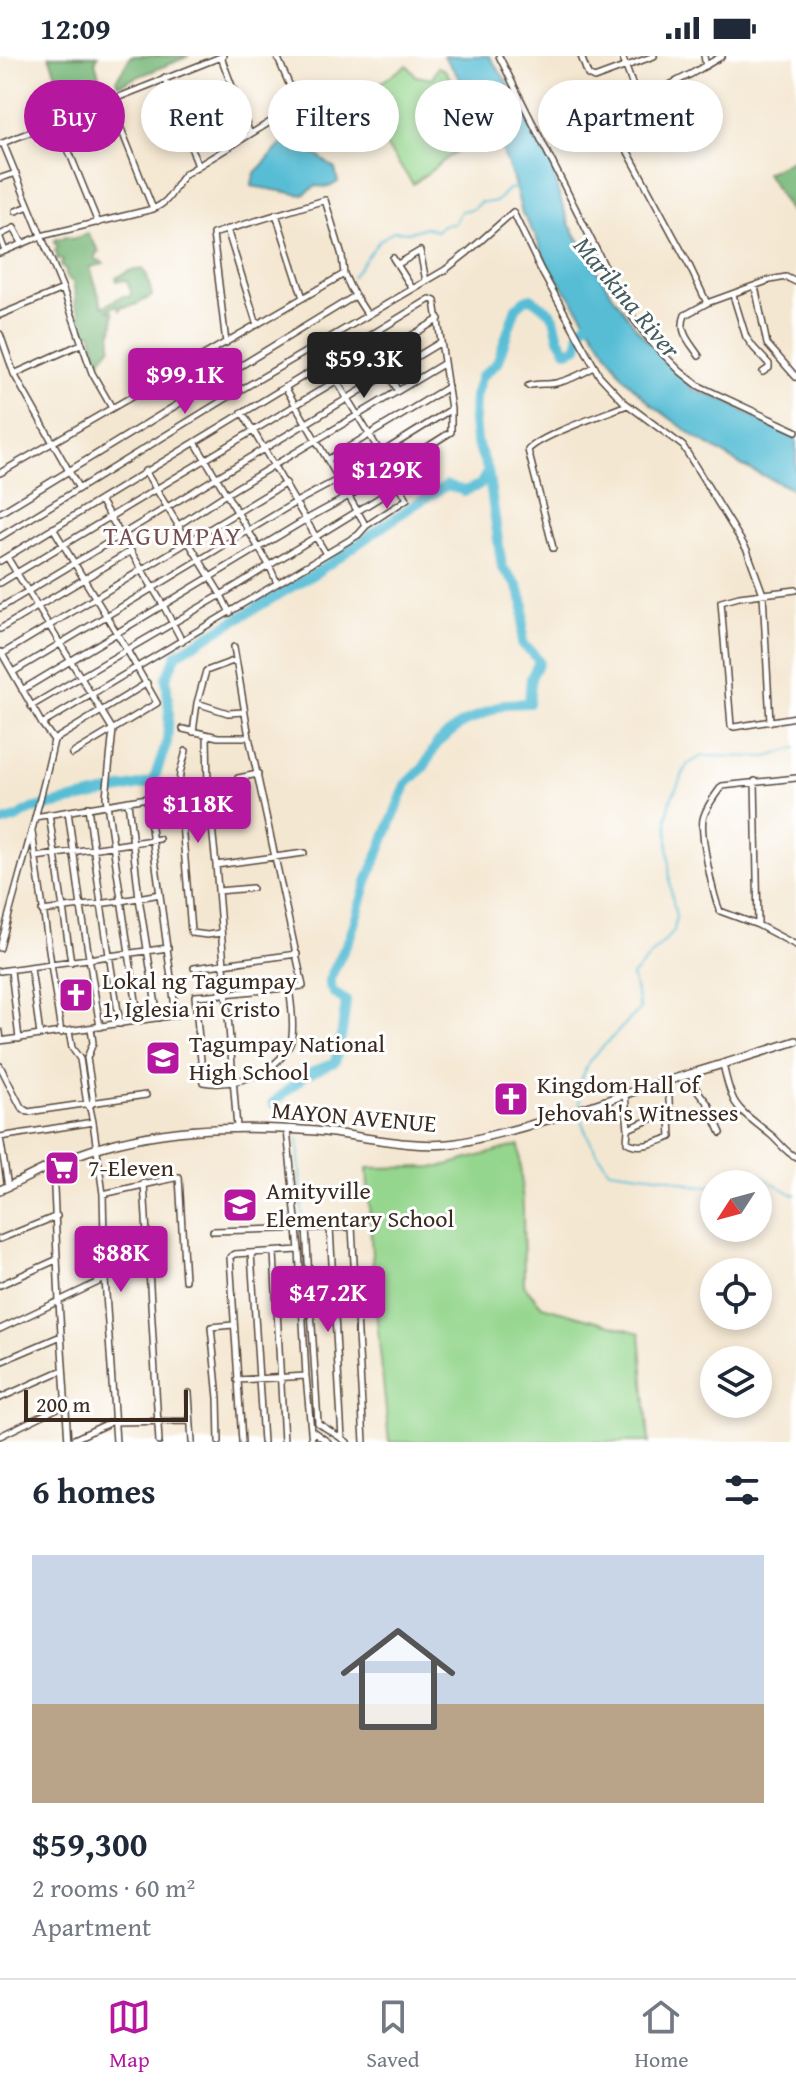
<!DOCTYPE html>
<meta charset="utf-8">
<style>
:root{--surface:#fff;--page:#f2f2f3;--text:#1f2937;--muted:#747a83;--line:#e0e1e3;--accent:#b5179e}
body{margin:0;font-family:"Gentium Book Plus",serif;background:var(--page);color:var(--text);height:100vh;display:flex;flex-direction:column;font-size:30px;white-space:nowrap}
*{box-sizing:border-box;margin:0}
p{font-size:26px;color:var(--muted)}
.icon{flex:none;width:44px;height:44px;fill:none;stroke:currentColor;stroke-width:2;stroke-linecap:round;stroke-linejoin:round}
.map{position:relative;height:1386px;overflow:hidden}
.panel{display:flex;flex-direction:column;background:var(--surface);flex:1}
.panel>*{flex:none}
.hud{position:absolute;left:24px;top:24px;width:748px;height:72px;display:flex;gap:16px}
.needle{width:52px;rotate:234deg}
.controls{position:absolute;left:700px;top:1114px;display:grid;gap:16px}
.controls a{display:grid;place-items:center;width:72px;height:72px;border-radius:50%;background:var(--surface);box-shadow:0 4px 12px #0003;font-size:40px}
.scale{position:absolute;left:24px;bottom:20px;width:164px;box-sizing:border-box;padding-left:8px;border:4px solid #3b2a1e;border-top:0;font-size:22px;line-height:28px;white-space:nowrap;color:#3b2a1e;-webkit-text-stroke:6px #fff;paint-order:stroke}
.price{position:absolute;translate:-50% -68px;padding:0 18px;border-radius:8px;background:var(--accent);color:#fff;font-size:26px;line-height:52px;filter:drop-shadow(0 2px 4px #0008)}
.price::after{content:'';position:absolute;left:50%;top:48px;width:24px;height:18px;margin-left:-12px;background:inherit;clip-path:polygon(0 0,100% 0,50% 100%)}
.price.on{background:#222;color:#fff}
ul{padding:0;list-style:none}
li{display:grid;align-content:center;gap:16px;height:424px;padding:0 32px}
li span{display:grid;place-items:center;height:248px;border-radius:0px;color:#555}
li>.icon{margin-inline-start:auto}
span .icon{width:144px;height:144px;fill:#fffc;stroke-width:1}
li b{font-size:34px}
h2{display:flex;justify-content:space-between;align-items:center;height:96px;padding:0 32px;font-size:34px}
.tag{padding:0 28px;border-radius:36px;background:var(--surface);box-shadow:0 4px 12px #0003;font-size:28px;line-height:72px}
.tag.on{background:var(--accent);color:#fff}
.status{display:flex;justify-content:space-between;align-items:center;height:56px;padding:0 40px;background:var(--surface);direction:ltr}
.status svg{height:22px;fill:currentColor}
.tab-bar{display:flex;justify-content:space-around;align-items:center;height:112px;border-top:2px solid var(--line);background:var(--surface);font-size:22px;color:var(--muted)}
.tab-bar a{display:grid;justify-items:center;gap:4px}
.tab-bar .on{color:var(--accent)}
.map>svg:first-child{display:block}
</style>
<div class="status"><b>12:09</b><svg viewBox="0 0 49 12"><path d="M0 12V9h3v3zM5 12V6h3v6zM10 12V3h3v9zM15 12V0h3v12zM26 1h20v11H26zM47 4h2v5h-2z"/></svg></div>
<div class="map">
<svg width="796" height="1386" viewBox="0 0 796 1386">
<rect width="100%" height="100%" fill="#fff"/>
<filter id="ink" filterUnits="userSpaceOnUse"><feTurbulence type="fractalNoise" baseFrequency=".0125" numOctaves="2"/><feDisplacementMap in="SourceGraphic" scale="16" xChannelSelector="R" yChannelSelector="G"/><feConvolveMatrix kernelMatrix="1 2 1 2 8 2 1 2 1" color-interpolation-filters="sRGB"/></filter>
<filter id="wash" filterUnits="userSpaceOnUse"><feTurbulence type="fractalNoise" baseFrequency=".006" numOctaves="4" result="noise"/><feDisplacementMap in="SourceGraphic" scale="32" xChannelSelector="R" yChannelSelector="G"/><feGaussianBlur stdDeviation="1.8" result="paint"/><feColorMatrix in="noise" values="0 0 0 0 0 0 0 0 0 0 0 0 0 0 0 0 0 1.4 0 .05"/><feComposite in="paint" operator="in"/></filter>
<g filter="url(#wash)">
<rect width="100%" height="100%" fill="#f4e7d1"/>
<path fill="#94d68d" stroke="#688056" stroke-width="2" d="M407,9L416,20L432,23L438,11L445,14L482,76L413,128L360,53L364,38Z
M519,1089L523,1151L524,1229L542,1250L640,1277L649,1386H389L374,1234L367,1112L440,1111Z"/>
<path fill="#77b778" stroke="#59704b" stroke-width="2" d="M49,0H98L95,6L104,37L86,43L57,21Z
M131,0H189L118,29L116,24Z
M796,102V157L792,159L766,117Z
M88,178L99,195L95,199L96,205L99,204L104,208L90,211L102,249L105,250L122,240L130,241L131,236L127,224L117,225L116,222L129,215L143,213L147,220L152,240L135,249L125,251L123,249L120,254L117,249L108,254L113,255C116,267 109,278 111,290L100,305L93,285L92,277L87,276C82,271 79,264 80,256C73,246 76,251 76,241L73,226L66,221V213L62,211L61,208L63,205L60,203L57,204V197L55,195L58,190L54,187V184L67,181L72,183Z"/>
<path fill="#57bdd5" stroke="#49747a" stroke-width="2" d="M444,0H489L514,36L553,110L558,136L569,168L610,235L638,274L694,334L726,345L779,375L796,381V435L743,410L697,382L652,349L624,322L572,243L547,210L536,181L522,157L513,123L500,89L471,39Z
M292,77L305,79L308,92L335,113L338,126L329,131L316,130L303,139L251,130L255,117Z"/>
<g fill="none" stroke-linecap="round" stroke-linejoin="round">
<path stroke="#57bdd5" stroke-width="2" d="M352,221L379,185L394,175L409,176L426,171L436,175L443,169L454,168L461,155L473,153L480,146H496L508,133L517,132
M580,1050L578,1032L589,1005L640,953L632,920L674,875L676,861L670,830L667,761L671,743L687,709L702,700L767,701L796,692
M580,1056C583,1078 597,1096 609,1114L665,1121L699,1131L714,1129
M298,1082L303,1170
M723,1128L760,1120L794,1139L796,1138
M333,1380L342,1386"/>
<path stroke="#57bdd5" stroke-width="10" d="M0,767L16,762L32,753L153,726L167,686L169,655L166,622L177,598L319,515L411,451L447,429L464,435L480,429L488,415
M273,1047L304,1020L335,1006L342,976L346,945L334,937L330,930V922L350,881L367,826L406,729L424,711L438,686L461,668L504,648L529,647L531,622L539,606L532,596L522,588L524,548L517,529L502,511L488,414L476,385L474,364L475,341L481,321L497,307L516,252L525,244L531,242L550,256L554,262L559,282L567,295L578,291L580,274L595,259"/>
</g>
</g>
<g filter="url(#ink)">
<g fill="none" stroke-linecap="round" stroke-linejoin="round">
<defs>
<path id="street" d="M499,0L617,235L633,262L653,288L681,316L699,330L796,375
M581,0L588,19L594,22L654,0
M622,0L638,44
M704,0L706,10
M221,1L250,78
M165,22L198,110
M110,45L153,153
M607,57L688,207L707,247
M598,60C642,44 683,24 722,0
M57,66L98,167
M3,87L63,233L92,317L112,352
M0,88L223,0
M1,122L16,117
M16,155L29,150
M276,158L303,242
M227,173L257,269
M0,179L14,172L22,187
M0,182L5,195
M0,197L41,180L153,153C173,144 171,134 185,118L298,49L277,0
M393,202L412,232
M398,208L420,195L426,225
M755,230L767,288L796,321
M733,239L746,281L754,292L769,308V312L763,316
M0,259L63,233
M0,278L14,318L78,431
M367,281L398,335
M226,287L213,178L325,144L342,200L344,218L351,233L367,258
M699,300C690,286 678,276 685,259L707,247L770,224L786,221L796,226
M199,302L225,343
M14,318L81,288
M528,330C537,327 546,329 556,327C570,324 582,318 594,311
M285,331L366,470
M242,356L326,498
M195,386L269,509L277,527
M329,403L448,331
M145,415L221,539L230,557
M0,417L344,218
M100,444L163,549L182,585
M0,457L355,240
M177,470L226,438L443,308
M53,472L127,594L157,647L72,698
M0,481L225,343L445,214L468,196L513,156L541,214L599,319L624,346L683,390L747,494L763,538L770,666
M553,492L528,394C541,379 605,358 627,349
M7,501L113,674L106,741L139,965
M0,505L430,243L435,245L451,353V376L349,440L305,464L22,634
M0,527L439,263
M796,534L739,541L721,546L731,670L734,671L796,661
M0,552L441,286
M0,573L131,495
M234,591L249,681L303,930C267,934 231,938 195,940L203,1026C234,1031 276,1018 290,988C295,976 291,945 289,932
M1,596L42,668L54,684
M2,598L286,427
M13,616L296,446L339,423L450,354
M197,647L228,657L244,656
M31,650L221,539L400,429
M42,668L358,479L366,470L407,443L380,396L325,306
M183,673L218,681H249
M193,676L197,647L206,615L236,604
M207,679L208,732L216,809L237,1072
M186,695L180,717L179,732L191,875L192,877L207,879L221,877
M238,722L258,718
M796,722L722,730C715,739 706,751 703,763C700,778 713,840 720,855L758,869L796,889
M755,725L758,868
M179,732H208
M128,745L139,842L158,962
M88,751L101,848L120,968
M68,755L81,851L100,971
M49,758L71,906
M32,776L61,977
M36,801L159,783
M216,809L304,797
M218,835L252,832
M42,855L121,845L160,838
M0,892C18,823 39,754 54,684L147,627
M31,912L40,979
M194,912L297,898
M11,914L19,983
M0,915L168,892
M91,972L93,987L87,1002L93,1041L92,1048
M0,976L1,985
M69,976L72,992L80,1003L87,1048L90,1052L93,1066L103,1138L105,1223L116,1386
M0,985L176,959L147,742L35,761
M723,1008C733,1055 737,1051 772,1080C780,1087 786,1097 796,1101
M0,1010L21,1051L28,1056L146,1039
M691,1018L694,1030L708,1048L721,1077
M625,1038L628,1073L627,1086C640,1094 657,1086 671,1081L668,1025
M628,1073L670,1055
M287,1074L299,1194L306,1320L312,1386
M0,1081L93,1066
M0,1081L8,1131
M53,1109L59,1246L68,1386
M144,1127L159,1386
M103,1138L179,1121L185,1224
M306,1172L318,1367L347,1386
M330,1172L342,1383
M213,1175L352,1171L364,1386
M0,1183L57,1160
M251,1197L263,1386
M274,1197L284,1386
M0,1229L56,1204
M0,1273L105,1223
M0,1306L61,1280
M237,1324L306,1320
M189,1337L192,1386
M0,1342L63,1314
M311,1374L328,1386
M0,1380L64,1349
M68,1386L111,1366L190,1365
M219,1386L218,1342L211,1271L233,1269
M242,1386L230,1201L234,1198L299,1194"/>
<path id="secondary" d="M0,1134C26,1123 50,1108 77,1099C153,1071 236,1069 316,1075C357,1079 409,1092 448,1088C464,1087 480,1082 496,1078C539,1068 580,1054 623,1039C680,1020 739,1004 796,985"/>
</defs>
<use href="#street" stroke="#574639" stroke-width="8"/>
<use href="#secondary" stroke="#574639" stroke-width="10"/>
<use href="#street" stroke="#fff" stroke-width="5"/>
<use href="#secondary" stroke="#fff" stroke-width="7"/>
</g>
</g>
<defs>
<symbol id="church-square" viewBox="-11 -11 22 22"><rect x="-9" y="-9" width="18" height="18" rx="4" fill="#b5179e" stroke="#fff"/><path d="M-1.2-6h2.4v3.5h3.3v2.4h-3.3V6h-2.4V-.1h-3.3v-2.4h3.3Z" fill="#fff"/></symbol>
<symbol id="school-square" viewBox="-11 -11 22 22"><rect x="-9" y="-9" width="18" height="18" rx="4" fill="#b5179e" stroke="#fff"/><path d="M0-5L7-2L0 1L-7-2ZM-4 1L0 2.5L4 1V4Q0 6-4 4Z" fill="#fff"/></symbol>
<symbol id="supermarket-square" viewBox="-11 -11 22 22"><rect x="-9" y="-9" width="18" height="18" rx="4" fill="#b5179e" stroke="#fff"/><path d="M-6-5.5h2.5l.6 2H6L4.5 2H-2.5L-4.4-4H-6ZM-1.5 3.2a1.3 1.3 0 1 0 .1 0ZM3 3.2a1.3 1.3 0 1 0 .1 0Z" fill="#fff"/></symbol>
</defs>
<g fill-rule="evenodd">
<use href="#church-square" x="56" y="919" width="40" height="40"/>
<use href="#school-square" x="143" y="982" width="40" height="40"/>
<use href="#church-square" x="491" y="1023" width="40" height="40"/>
<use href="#supermarket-square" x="42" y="1092" width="40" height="40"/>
<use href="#school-square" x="220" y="1129" width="40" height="40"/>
</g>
<g text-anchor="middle" stroke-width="6" stroke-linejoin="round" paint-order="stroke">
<g font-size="24" fill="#3b2a1e" stroke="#fff" text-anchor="start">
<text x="102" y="933">Lokal ng Tagumpay<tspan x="102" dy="28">1, Iglesia ni Cristo</tspan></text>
<text x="189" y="996">Tagumpay National<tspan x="189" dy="28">High School</tspan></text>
<text x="537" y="1037">Kingdom Hall of<tspan x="537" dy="28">Jehovah's Witnesses</tspan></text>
<text x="88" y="1120">7-Eleven</text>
<text x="266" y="1143">Amityville<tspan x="266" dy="28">Elementary School</tspan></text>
</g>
<g font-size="24" fill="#3b2a1e" stroke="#fff">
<text transform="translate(354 1061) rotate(5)" y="8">MAYON AVENUE</text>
</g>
<g font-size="26" font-style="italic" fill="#455d5e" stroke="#fff">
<text transform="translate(627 241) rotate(50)" y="9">Marikina River</text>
</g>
<g font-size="26" letter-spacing="2" fill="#744e52" stroke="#fff">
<text x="173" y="489">TAGUMPAY</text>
</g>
</g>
</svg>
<div class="controls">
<a><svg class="needle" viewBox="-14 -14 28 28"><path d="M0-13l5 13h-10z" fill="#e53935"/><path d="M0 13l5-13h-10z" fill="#747a83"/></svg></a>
<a><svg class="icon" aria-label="locate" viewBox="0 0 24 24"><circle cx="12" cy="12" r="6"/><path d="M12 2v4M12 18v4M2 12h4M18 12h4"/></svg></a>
<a><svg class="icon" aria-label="layers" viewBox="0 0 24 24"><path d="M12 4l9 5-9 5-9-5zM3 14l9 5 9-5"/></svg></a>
</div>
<div class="scale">200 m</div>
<b class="price on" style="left:364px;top:344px">$59.3K</b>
<b class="price" style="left:185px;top:360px">$99.1K</b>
<b class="price" style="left:387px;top:455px">$129K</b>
<b class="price" style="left:198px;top:789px">$118K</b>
<b class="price" style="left:121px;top:1238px">$88K</b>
<b class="price" style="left:328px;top:1278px">$47.2K</b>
<div class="hud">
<a class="tag on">Buy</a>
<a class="tag">Rent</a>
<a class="tag">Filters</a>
<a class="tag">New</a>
<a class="tag">Apartment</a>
</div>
</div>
<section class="panel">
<h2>6 homes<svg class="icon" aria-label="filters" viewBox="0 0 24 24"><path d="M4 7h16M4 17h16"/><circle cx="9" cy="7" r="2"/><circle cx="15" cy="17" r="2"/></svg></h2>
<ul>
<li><span style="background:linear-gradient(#c9d6e8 60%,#b9a48a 0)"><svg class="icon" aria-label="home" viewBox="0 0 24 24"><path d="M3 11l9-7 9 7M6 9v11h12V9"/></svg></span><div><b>$59,300</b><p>2 rooms · 60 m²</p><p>Apartment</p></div></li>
</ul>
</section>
<nav class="tab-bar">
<a class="on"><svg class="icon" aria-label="map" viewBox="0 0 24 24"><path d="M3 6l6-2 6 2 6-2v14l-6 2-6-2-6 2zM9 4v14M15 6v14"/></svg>Map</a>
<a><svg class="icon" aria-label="saved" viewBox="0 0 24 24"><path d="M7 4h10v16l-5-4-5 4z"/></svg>Saved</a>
<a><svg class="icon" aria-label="home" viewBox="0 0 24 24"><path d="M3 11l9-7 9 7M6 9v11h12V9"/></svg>Home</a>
</nav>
